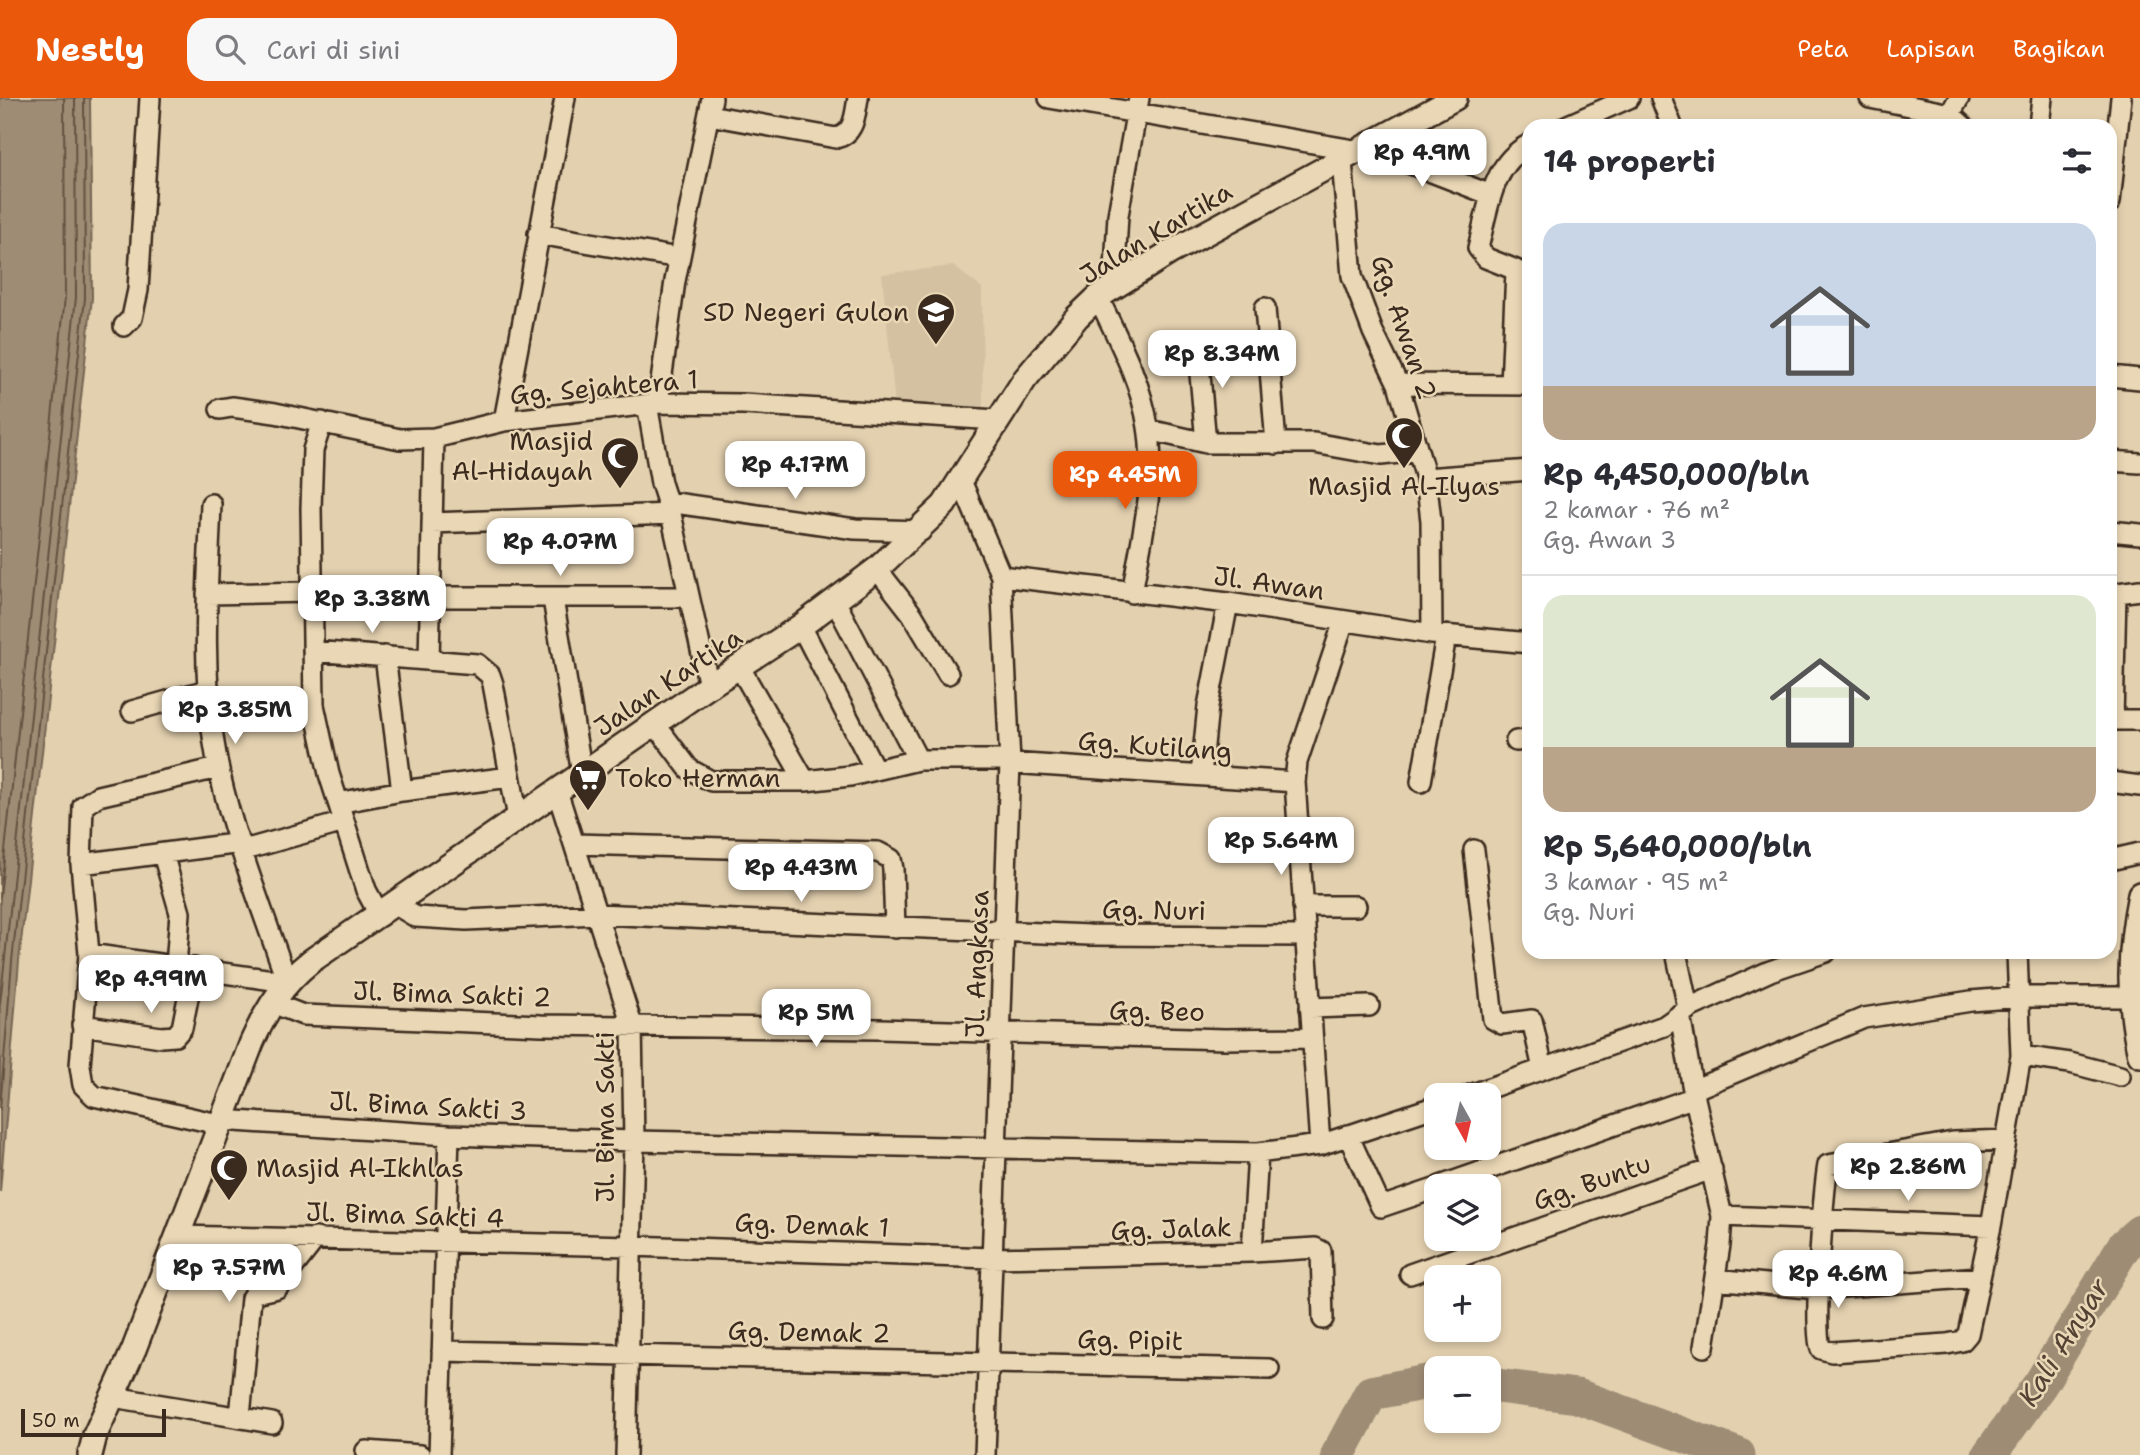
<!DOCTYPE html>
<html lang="id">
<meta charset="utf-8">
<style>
:root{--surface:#fff;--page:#f7f7f7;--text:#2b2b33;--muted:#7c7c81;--line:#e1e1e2;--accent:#ea580c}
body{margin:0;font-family:"Shantell Sans",sans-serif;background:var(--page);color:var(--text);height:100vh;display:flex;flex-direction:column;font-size:26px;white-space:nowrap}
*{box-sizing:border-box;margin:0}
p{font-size:23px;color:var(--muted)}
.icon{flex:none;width:38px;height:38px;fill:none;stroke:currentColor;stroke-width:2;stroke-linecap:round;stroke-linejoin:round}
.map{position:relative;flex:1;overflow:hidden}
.sheet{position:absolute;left:1522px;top:21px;width:595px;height:840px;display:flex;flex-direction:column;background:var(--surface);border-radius:21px;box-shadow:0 4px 10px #0003}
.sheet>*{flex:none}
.needle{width:46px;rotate:172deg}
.fabs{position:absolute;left:1424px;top:985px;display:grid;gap:14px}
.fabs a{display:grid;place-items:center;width:77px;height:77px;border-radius:14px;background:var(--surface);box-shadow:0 4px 10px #0003;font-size:35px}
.scale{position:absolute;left:21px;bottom:18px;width:145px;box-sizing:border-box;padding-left:7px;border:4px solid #3b2a1e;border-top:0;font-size:19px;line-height:24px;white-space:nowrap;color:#3b2a1e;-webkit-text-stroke:5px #ead7b5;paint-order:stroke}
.price{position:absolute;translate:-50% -60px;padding:0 16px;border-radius:14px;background:#fff;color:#222;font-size:23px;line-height:46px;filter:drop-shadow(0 2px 4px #0008)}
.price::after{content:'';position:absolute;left:50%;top:42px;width:21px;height:16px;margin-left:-10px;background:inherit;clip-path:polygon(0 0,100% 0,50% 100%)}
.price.selected{background:var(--accent);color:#fff}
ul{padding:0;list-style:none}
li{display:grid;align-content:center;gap:14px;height:371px;padding:0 21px}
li+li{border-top:2px solid var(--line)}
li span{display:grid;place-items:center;height:217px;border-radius:21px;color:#555}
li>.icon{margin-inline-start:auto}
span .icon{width:126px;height:126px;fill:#fffc;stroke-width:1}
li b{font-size:30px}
h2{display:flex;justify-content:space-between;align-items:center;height:84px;padding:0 21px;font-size:30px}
header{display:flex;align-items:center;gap:42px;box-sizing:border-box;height:98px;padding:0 35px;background:var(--accent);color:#fff}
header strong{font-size:33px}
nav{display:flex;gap:38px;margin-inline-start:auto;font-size:24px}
.search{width:490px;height:63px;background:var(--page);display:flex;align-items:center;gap:18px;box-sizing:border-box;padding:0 24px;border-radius:21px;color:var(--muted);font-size:26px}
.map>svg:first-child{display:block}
</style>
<header>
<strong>Nestly</strong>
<div class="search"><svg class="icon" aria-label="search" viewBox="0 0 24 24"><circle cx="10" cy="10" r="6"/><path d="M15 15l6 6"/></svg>Cari di sini</div>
<nav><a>Peta</a><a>Lapisan</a><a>Bagikan</a></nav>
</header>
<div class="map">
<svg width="2140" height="1357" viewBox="0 0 2140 1357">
<rect width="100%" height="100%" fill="#e3d0af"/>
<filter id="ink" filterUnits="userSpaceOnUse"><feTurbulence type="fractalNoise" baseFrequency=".0143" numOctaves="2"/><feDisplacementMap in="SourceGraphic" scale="14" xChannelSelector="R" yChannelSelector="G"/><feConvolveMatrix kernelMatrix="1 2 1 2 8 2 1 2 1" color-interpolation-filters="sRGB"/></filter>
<g filter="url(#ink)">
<path fill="#d4c1a2" d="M953,168L982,190L983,311L895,307L882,176Z"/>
<path fill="#9e8c74" stroke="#766552" stroke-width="2" d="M0,0H90L92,200L19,863L0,1094Z"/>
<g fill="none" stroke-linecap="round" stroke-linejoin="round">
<path stroke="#635140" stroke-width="2" d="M0,799L65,199L64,0
M0,906L76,199L75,0
M0,1011L12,863L85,200L84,0"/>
<path stroke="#9e8c74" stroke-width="35" d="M1489,1287L1577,1298L1738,1357
M1338,1357L1371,1295L1437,1282
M1989,1357L2041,1285L2124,1148L2140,1134"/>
<defs>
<path id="service" d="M312,501L421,509"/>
<path id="minor" d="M1049,0L1360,53
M1661,0L1672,28
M1870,0L1950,16L1963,28
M709,17L836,40C855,36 855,16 858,0
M1566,28L1629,0
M1943,28L1959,0
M2039,28L2042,0
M1367,49L1491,97
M1342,63L1352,178L1373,234L1398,286L1426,380L1431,423L1432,536
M2110,104L2121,0
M538,136L679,160
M1114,188L1118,117L1139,0
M1098,199C1118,241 1141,283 1148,329C1157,383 1141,442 1132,495
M1265,210L1276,346
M124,228L132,220L138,192L150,0
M1197,242L1206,345
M2110,278L2140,281
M1398,286L1530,287
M1511,287L1516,172L1486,160L1478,150C1488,112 1491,66 1530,46
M658,305L675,183L712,0
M647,306L661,385L671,416L709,588
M220,311L232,309L275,315L400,341L434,340L504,323L658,305L743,306L997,322
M504,323L565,0
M322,324L313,352L311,410L314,607L329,676L366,792L380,818
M1149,332L1206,345H1314L1381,357L1417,353
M2110,363L2140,365
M1426,380L1530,372
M962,385L1001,478L1010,665L985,1357
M668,404L855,431L921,433
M432,425L671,416
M2110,433L2140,436
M877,471L912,516L948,576
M1001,478L1228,505L1432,536L1530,545
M207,496L311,494
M2110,496L2140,492
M431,499H689
M553,501L582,676
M835,503L918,662
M801,528L875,672
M313,553L477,566L490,577L493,586L518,720
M385,558L402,693
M429,562L434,340
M739,568L805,683
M132,613L207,592
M2110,622H2140
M2113,622L2116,495
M655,626L689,671L711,683H805L850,678L918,662H1010
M1516,643L1530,642
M1010,665L1295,684
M218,670L98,698L83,708L81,766L89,856L80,968L83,987L94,998L218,1026
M1201,677L1208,608L1228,505
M1421,684L1446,538
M2110,684L2140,688
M557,693L632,927L634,1043L626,1357
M338,705L402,693L510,679
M574,746L878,754L891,761L893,771L895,830
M244,752L344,724
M1474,752L1493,921L1502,926L1532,922L1543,971
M163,756L180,815L176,868
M2110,762L2140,755
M81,766L241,745
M396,807L416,819L466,822L597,816L1089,837L1305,838
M1303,808H1356
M1676,854L1688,910
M89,856L287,884C262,808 226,723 214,645C201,566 208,486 211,406
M273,902L285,910L303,917L541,927L880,931L1225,941L1312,940
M1310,910L1369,908
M1680,916L1693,992L1722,1118L1720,1147L1704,1249
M82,927L161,939L175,938L182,930L194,870
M2021,958L2070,965L2120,978
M1693,992L1864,920L1971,903L2021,899H2130
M1467,998L1664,928L1691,909L1770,873L1826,854
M220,1022L449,1037L634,1043L1258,1055L1320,1047L1437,1008
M1348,1037L1381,1109L1437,1090
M2006,1042L1953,1044L1828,1067C1824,1090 1812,1238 1821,1251L1832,1254L1947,1246L1962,1243L1968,1236L1991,1128L2021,958L2017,854
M1320,1047L1295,684L1297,664L1344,523
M1440,1088L1695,999
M1722,1118L1991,1128
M177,1138L631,1148L992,1160L1252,1154L1258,1055
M1252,1154L1315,1150L1321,1153L1323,1221
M1410,1176L1712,1071
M1715,1181L1818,1191L1980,1179
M442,1253L1269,1271
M113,1299L272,1325
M240,1319L251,1200L255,1195L277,1190L316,1140
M366,1353L420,1357
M439,1357L449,1037"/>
<path id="tertiary" d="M2140,796C2129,851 2127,902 2140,957
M90,1357L95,1337L134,1251L252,944C267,911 282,886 311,863L709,588L801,528L877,471L944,407L1025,281L1077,219L1098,199L1169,155L1455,0"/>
</defs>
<use href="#service" stroke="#3b2a1e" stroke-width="15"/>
<use href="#minor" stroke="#3b2a1e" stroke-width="24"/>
<use href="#tertiary" stroke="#3b2a1e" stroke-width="28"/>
<use href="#service" stroke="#ead7b5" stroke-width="10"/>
<use href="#minor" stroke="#ead7b5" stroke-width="19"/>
<use href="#tertiary" stroke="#ead7b5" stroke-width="23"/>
</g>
</g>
<defs>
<symbol id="school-pin" viewBox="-11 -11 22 30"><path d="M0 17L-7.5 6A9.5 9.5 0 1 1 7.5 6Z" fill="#3b2a1e" stroke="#ead7b5"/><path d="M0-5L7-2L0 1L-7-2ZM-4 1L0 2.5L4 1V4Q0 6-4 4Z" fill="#fff"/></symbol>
<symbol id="mosque-pin" viewBox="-11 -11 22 30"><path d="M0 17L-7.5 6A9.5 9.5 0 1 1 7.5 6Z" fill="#3b2a1e" stroke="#ead7b5"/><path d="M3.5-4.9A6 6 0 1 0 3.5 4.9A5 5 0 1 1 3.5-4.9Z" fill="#fff"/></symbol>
<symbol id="supermarket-pin" viewBox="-11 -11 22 30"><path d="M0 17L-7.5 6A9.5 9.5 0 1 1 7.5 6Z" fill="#3b2a1e" stroke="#ead7b5"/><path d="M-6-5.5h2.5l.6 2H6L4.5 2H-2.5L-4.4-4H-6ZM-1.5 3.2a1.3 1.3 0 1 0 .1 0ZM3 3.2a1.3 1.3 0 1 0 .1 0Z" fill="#fff"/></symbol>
</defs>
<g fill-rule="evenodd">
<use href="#school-pin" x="914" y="192" width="44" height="60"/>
<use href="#mosque-pin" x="1382" y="316" width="44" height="60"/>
<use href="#mosque-pin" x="598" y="336" width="44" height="60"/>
<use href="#supermarket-pin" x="566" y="658" width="44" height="60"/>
<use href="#mosque-pin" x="207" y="1048" width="44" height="60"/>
</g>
<g text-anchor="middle" stroke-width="5" stroke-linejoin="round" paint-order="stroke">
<g font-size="26" fill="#3b2a1e" stroke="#ead7b5">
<text transform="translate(1156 135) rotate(-31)" y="9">Jalan Kartika</text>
<text transform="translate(1404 229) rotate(71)" y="9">Gg. Awan 2</text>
<text transform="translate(604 289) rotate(-5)" y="9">Gg. Sejahtera 1</text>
<text transform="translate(1269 485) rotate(8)" y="9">Jl. Awan</text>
<text transform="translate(668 584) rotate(-34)" y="9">Jalan Kartika</text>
<text transform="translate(1155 648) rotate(4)" y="9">Gg. Kutilang</text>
<text transform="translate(1154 812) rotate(1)" y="9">Gg. Nuri</text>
<text transform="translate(977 866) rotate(-88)" y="9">Jl. Angkasa</text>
<text transform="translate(452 896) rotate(2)" y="9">Jl. Bima Sakti 2</text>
<text transform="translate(1157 913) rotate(1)" y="9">Gg. Beo</text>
<text transform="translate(428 1008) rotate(3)" y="9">Jl. Bima Sakti 3</text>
<text transform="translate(605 1019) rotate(-90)" y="9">Jl. Bima Sakti</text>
<text transform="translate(1592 1084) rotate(-19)" y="9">Gg. Buntu</text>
<text transform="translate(405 1117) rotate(2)" y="9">Jl. Bima Sakti 4</text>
<text transform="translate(812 1127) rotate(2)" y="9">Gg. Demak 1</text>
<text transform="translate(1171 1131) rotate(-2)" y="9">Gg. Jalak</text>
<text transform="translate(809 1234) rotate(1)" y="9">Gg. Demak 2</text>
<text transform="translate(1130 1242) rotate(1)" y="9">Gg. Pipit</text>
</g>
<g font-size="26" fill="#3b2a1e" stroke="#ead7b5" text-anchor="end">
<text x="909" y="223">SD Negeri Gulon</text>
<text x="593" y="352">Masjid<tspan x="593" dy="30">Al-Hidayah</tspan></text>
<text x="1404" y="397" text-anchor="middle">Masjid Al-Ilyas</text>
<text x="615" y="689" text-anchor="start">Toko Herman</text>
<text x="256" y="1079" text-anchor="start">Masjid Al-Ikhlas</text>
</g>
<g font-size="28" font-style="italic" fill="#544234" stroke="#ead7b5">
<text transform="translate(2063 1244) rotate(-58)" y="10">Kali Anyar</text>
</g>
</g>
</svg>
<div class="fabs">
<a><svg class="needle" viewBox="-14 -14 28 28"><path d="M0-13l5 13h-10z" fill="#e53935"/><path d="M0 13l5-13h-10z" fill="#7c7c81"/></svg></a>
<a><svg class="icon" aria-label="layers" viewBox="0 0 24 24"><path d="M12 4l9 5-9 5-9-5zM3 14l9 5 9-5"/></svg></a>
<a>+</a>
<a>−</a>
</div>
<div class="scale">50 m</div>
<b class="price" style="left:1422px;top:91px">Rp 4.9M</b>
<b class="price" style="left:1222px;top:292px">Rp 8.34M</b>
<b class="price" style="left:795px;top:403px">Rp 4.17M</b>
<b class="price selected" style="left:1125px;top:413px">Rp 4.45M</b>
<b class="price" style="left:560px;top:480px">Rp 4.07M</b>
<b class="price" style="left:372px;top:537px">Rp 3.38M</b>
<b class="price" style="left:235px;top:648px">Rp 3.85M</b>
<b class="price" style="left:1281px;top:779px">Rp 5.64M</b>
<b class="price" style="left:801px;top:806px">Rp 4.43M</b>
<b class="price" style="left:151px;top:917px">Rp 4.99M</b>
<b class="price" style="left:816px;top:951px">Rp 5M</b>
<b class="price" style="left:1908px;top:1105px">Rp 2.86M</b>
<b class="price" style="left:229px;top:1206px">Rp 7.57M</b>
<b class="price" style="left:1838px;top:1212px">Rp 4.6M</b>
<section class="sheet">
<h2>14 properti<svg class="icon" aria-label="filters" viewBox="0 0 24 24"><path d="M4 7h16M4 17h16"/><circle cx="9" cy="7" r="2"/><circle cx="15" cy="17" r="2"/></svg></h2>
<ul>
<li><span style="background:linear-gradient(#c9d6e8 75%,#b9a48a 0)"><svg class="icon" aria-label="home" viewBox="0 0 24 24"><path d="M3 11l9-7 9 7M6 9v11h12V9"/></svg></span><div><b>Rp 4,450,000/bln</b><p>2 kamar · 76 m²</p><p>Gg. Awan 3</p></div></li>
<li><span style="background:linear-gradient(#dfe7d0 70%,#b9a48a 0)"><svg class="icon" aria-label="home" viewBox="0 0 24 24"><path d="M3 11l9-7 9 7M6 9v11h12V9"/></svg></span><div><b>Rp 5,640,000/bln</b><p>3 kamar · 95 m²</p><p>Gg. Nuri</p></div></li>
</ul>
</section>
</div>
